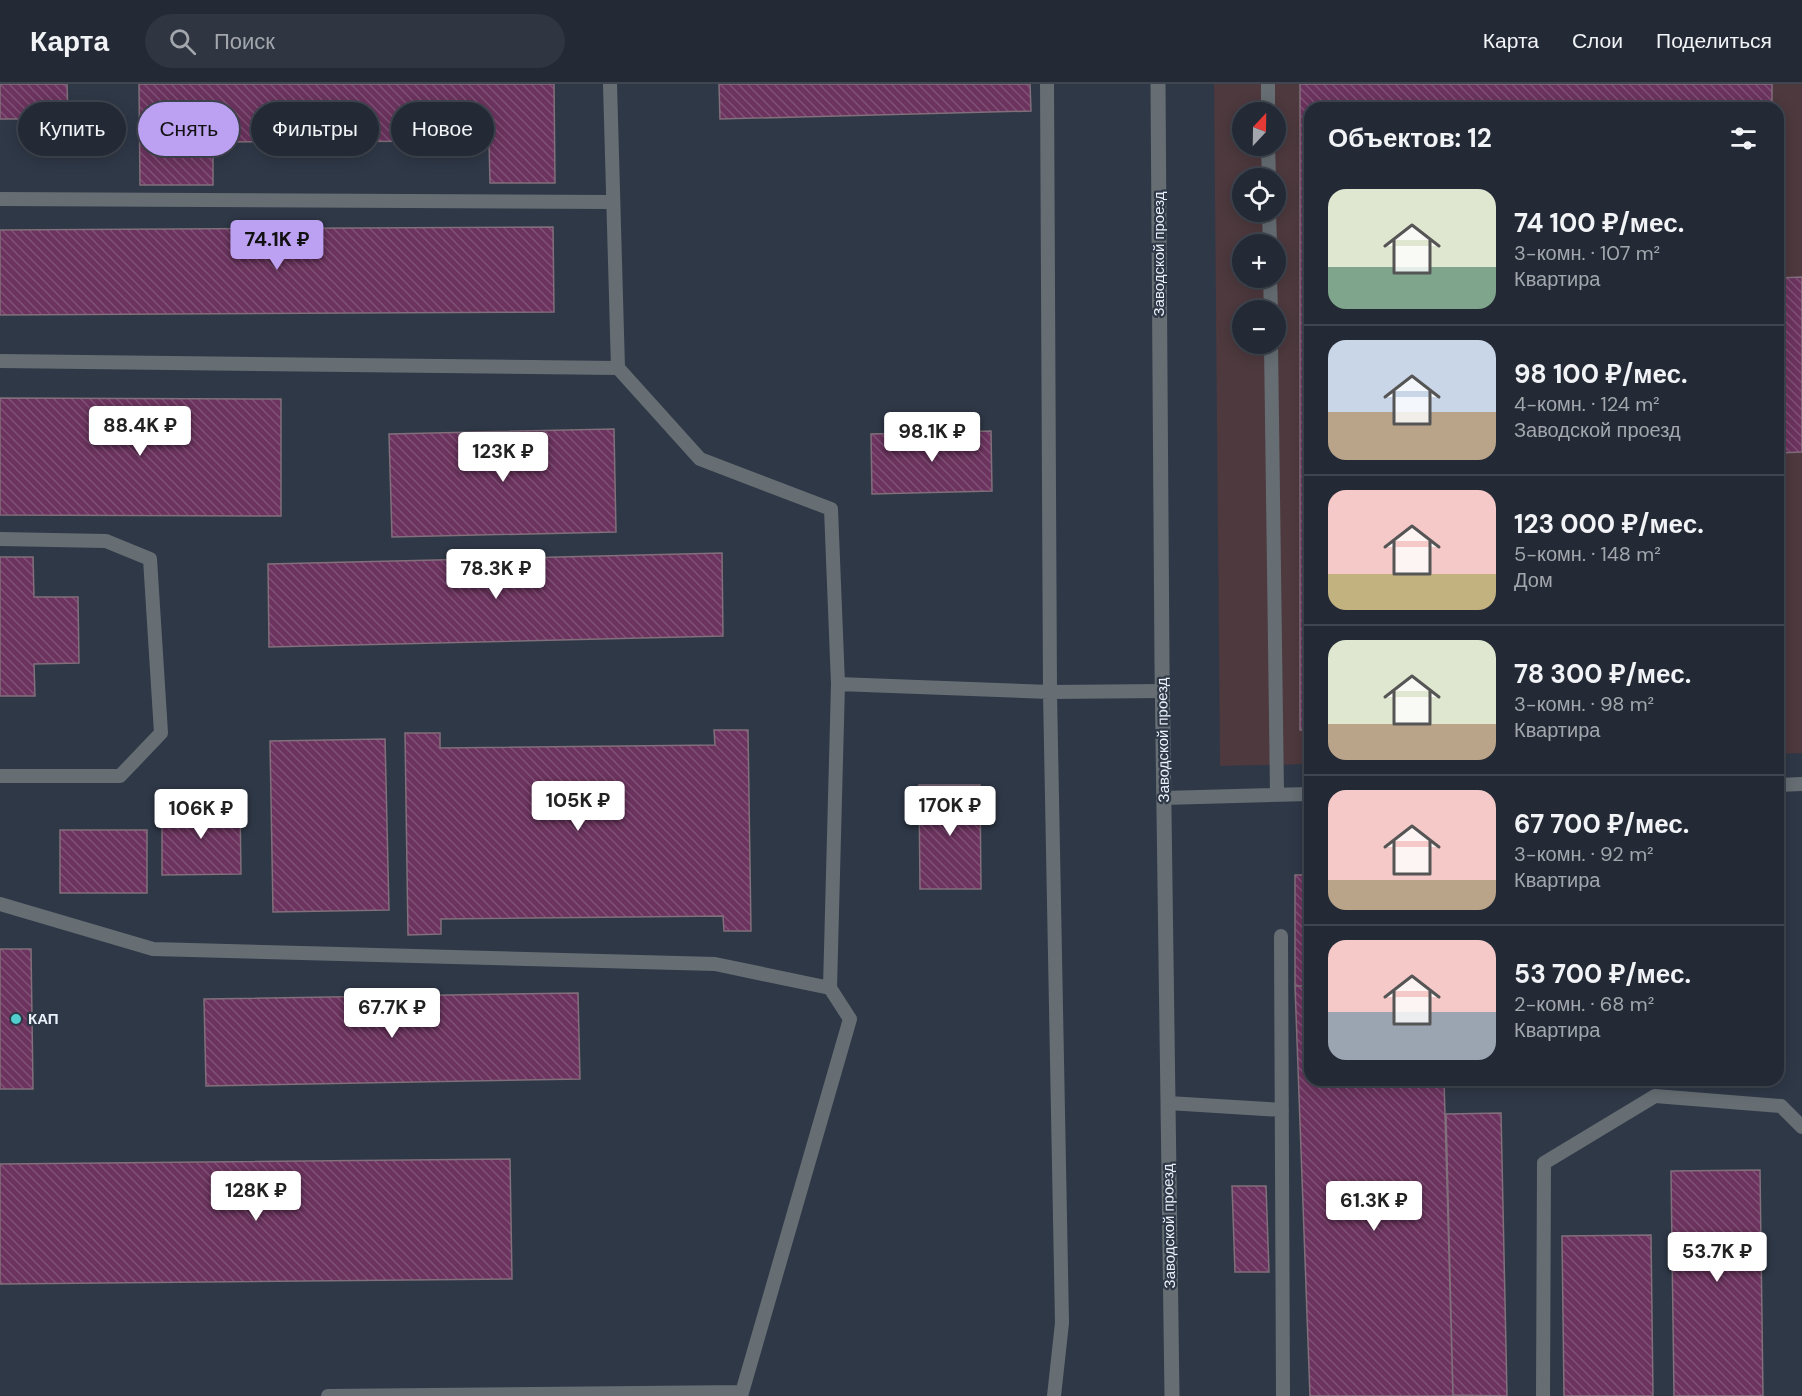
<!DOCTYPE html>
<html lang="ru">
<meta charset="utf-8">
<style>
:root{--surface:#232a35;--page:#2f3641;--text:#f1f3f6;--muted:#a3a7ad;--line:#404650;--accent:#bca0f2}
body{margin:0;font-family:"DM Sans",sans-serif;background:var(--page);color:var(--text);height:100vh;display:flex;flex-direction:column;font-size:22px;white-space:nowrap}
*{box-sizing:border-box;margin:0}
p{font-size:20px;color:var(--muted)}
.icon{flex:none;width:33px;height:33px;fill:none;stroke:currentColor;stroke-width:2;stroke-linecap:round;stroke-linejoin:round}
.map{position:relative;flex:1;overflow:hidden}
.details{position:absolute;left:1304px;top:18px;width:480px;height:984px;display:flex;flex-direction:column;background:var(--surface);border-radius:18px;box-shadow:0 3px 15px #0003,0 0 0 2px var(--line)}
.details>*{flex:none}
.hud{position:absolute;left:18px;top:18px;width:570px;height:54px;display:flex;gap:12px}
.needle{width:39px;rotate:22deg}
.buttons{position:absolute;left:1232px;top:18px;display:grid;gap:12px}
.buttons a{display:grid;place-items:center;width:54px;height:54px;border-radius:50%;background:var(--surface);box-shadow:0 3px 15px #0003,0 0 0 2px var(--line);font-size:30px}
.price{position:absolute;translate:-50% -51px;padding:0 14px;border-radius:6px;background:#fff;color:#222;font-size:20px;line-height:39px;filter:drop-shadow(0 2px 3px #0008)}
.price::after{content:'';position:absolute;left:50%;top:36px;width:18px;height:14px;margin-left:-9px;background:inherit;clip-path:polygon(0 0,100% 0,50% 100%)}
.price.current{background:var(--accent);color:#111}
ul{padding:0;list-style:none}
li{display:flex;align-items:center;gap:18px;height:150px;padding:0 24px}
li+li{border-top:2px solid var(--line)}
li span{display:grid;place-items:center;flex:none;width:168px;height:120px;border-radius:18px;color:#555}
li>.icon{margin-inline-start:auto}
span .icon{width:72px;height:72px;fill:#fffc;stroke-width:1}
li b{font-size:26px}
h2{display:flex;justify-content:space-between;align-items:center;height:72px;padding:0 24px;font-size:26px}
.chip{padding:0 21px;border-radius:27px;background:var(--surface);box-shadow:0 3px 15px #0003,0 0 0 2px var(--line);font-size:21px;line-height:54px}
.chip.current{background:var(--accent);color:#111}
header{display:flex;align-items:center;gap:36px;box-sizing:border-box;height:84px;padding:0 30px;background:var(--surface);border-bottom:2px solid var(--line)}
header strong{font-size:28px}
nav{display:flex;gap:33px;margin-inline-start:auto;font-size:21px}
.search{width:420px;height:54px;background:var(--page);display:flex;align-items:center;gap:15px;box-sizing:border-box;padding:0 21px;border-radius:33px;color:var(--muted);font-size:22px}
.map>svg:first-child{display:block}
</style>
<header>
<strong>Карта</strong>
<div class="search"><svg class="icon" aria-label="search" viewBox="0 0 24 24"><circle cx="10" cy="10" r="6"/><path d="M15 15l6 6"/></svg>Поиск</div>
<nav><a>Карта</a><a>Слои</a><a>Поделиться</a></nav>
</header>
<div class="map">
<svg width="1802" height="1312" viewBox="0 0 1802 1312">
<defs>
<pattern id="building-back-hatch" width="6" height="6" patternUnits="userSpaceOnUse" patternTransform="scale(1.5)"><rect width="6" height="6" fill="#6b335e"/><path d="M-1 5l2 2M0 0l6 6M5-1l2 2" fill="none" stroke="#805176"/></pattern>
</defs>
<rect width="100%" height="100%" fill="#2f3847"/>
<path fill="#4d393e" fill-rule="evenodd" d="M1214,0H1802V669L1778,670V24H1310L1309,680L1220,682ZM1242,28H1275V62H1242ZM1242,94H1275V128H1242ZM1242,160H1275V194H1242ZM1242,226H1275V260H1242Z"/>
<path fill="url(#building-back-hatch)" stroke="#816f7b" stroke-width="1.5" d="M0,0H67L68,35H0Z
M139,0H554L555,99H490L489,57L213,58V101H140Z
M719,0H1030L1031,27L720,35Z
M1300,0H1772V24H1310V646H1300Z
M553,143L554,228L0,231V146Z
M1802,193V368L1778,369V194Z
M0,314L281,315V432L0,431Z
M614,345L616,448L392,453L389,350Z
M991,347L992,407L872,410L871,350Z
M722,469L723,552L269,563L268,480Z
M0,473H33L34,513H78L79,579L34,580L35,612H0Z
M714,646H748L751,847H724L723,832L441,835V850L408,851L405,649H440V664L715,661Z
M385,655L389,826L273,828L270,657Z
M919,701H980L981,805H920Z
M240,721L241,790L162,791V722Z
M60,746H147V809H60Z
M1295,791H1310V902H1295Z
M0,865H31L33,1005H0Z
M1295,902H1310V996H1444L1453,1312H1310Z
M578,909L580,995L206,1002L204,915Z
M1501,1029L1507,1312L1453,1311L1446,1030Z
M510,1075L512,1195L0,1200V1080Z
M1760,1086L1763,1312H1674L1671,1087Z
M1232,1102H1266L1269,1188H1235Z
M1651,1151L1653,1312H1564L1562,1152Z"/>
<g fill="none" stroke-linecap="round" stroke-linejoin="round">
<path stroke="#666e73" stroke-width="14" d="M610,0L618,284
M1047,0L1050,608L1062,1239L1054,1312
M1268,0V28
M1268,62L1269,94
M0,115L612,118
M1269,128L1270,160
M1270,194L1271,226
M1271,260L1277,710
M0,277L618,284L700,375L831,425L838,600L830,904
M0,455L106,457L150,475L161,649L120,692H0
M838,600L1050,608L1162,607
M1778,701L1802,700
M1163,714L1310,710
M0,820L153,865L715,880L830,904L850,935L741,1312
M1281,852L1283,1312
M1168,1019L1282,1026
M328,1312L742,1308
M1543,1312L1544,1079L1655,1012L1781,1022L1802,1043"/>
<path stroke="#666e73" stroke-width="15" d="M1158,0L1162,581L1172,1312"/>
</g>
<circle fill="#52cdce" stroke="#2f3847" stroke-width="2" cx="16" cy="935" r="6"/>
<g text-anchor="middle" stroke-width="4.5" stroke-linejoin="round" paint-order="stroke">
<g font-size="15" fill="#ebf1fb" stroke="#2f3847">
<text transform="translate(1159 170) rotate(-90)" y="5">Заводской проезд</text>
<text transform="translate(1163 656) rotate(-91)" y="5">Заводской проезд</text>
<text transform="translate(1169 1142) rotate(-91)" y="5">Заводской проезд</text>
</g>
<g font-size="15" font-weight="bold" fill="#ebf1fb" stroke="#2f3847" text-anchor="start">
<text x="28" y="940">КАП</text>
</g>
</g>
</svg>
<div class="buttons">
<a><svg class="needle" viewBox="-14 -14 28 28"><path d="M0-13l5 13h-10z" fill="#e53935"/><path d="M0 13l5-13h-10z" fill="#a3a7ad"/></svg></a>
<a><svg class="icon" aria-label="locate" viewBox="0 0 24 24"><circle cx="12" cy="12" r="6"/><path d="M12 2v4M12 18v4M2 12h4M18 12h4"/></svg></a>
<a>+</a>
<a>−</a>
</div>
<b class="price current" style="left:277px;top:187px">74.1K ₽</b>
<b class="price" style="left:140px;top:373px">88.4K ₽</b>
<b class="price" style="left:932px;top:379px">98.1K ₽</b>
<b class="price" style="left:503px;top:399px">123K ₽</b>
<b class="price" style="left:496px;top:516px">78.3K ₽</b>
<b class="price" style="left:578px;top:748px">105K ₽</b>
<b class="price" style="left:950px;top:753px">170K ₽</b>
<b class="price" style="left:201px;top:756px">106K ₽</b>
<b class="price" style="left:392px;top:955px">67.7K ₽</b>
<b class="price" style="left:256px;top:1138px">128K ₽</b>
<b class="price" style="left:1374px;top:1148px">61.3K ₽</b>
<b class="price" style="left:1717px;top:1199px">53.7K ₽</b>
<div class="hud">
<a class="chip">Купить</a>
<a class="chip current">Снять</a>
<a class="chip">Фильтры</a>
<a class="chip">Новое</a>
</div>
<section class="details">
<h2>Объектов: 12<svg class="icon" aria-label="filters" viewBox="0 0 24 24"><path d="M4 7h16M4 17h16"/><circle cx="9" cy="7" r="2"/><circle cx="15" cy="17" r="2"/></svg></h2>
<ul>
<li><span style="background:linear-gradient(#dfe7d0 65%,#7fa58c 0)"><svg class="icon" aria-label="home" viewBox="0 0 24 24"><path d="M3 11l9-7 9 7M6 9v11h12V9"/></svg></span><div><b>74 100 ₽/мес.</b><p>3-комн. · 107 m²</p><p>Квартира</p></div></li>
<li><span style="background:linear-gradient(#c9d6e8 60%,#b9a48a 0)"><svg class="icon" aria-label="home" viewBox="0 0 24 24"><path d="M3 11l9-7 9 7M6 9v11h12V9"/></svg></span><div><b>98 100 ₽/мес.</b><p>4-комн. · 124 m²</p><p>Заводской проезд</p></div></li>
<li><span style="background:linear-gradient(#f6c9c9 70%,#c2b280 0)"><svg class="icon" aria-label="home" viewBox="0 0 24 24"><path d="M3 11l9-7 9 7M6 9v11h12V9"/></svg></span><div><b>123 000 ₽/мес.</b><p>5-комн. · 148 m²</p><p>Дом</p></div></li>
<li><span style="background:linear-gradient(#dfe7d0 70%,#b9a48a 0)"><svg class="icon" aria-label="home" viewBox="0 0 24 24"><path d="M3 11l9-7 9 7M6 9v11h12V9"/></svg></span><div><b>78 300 ₽/мес.</b><p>3-комн. · 98 m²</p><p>Квартира</p></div></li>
<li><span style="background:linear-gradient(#f6c9c9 75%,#b9a48a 0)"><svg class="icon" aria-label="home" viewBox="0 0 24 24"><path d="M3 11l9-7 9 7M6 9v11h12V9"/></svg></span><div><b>67 700 ₽/мес.</b><p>3-комн. · 92 m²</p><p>Квартира</p></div></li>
<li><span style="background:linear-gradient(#f6c9c9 60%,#9aa5b1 0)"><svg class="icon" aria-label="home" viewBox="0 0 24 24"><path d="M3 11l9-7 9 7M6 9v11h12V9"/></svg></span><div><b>53 700 ₽/мес.</b><p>2-комн. · 68 m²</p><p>Квартира</p></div></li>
</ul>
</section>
</div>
